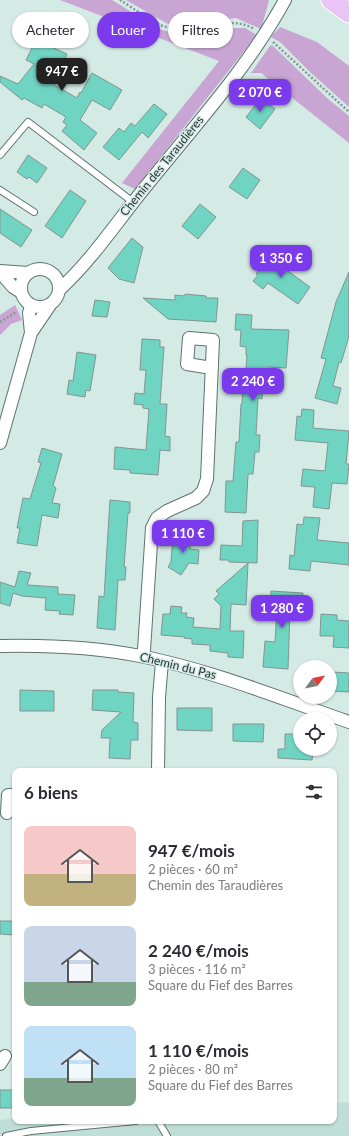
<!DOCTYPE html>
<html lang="fr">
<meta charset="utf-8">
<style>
:root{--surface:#fff;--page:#f7f7f7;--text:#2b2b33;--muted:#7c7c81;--accent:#7c3aed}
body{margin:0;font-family:Lato,sans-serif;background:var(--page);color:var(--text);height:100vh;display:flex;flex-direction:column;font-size:15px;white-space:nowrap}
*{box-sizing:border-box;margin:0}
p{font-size:13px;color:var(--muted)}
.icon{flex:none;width:22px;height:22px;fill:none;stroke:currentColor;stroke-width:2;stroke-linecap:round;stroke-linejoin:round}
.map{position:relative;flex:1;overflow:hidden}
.panel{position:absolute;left:12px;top:768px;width:325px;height:356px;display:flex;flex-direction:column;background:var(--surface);border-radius:8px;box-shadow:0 1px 3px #0004}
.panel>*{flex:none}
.guide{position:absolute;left:12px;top:12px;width:325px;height:36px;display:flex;gap:8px}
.needle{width:26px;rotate:58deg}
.controls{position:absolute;left:293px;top:660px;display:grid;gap:8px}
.controls a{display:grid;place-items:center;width:44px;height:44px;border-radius:50%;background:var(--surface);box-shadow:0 1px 3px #0004;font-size:20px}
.price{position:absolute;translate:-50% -34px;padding:0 9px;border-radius:8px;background:var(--accent);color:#fff;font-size:13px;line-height:26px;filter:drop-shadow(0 1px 2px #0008)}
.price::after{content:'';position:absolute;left:50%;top:24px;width:12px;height:9px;margin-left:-6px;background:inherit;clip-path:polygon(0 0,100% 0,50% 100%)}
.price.selected{background:#222;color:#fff}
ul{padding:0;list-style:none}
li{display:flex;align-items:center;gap:12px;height:100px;padding:0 12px}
li span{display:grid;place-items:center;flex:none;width:112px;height:80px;border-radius:8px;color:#555}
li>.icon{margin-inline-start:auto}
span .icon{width:48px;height:48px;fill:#fffc;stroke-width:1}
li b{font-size:17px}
h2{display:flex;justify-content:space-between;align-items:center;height:48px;padding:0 12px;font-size:17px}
.pill{padding:0 14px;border-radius:18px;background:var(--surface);box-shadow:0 1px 3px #0004;font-size:14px;line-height:36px}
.pill.selected{background:var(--accent);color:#fff}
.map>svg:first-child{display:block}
</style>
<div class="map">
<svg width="349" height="1136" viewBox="0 0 349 1136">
<rect width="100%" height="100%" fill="#d4eae5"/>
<path fill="#c0ded8" d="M349,1102V1136H0V1120L15,1118V1121H334V1103Z"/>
<path fill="#c8a5d3" d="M60,0H112L159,29L174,33H194L222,28H245L257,35L135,189L122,183L219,61Z
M126,0H268L269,1L261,29L236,18L184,26L168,24Z
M280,27L317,42L349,66V107L310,72L280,42L271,37Z
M272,45L327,98L349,116V143L261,73H251L270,46Z
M15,305L22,320L11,324L0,335V315Z"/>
<path fill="#70d4c3" stroke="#819590" d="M36,40L67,54L54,85L77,98L80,92L81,93L92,73L122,90L110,110L92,100L80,120L97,133L84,150L62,131L67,125L63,122L66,117L44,104L42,108L24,98L22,100L0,82V76L18,84L34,64L26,60Z
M261,98L275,109L260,129L246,117Z
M154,104L167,114L148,138L142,132L119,160L103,147L119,128L124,132L131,123L135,126Z
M28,155L47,168L37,183L29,177L27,179L17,172Z
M243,168L260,180L247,199L229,187Z
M70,190L86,201L62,238L45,226Z
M200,204L216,217L198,239L182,226Z
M0,209L32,230L21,247L0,233Z
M132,238L143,247L134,283L119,279L108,268Z
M272,251L284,260L281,266L310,287L298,304L268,283L263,289L253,281L258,275L256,274Z
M349,272V336L341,363L339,362L333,386L341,388L337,404L315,398L326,359L321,358L336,302Z
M185,294L206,296V298H218L216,322L168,319L143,298L175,300V295L185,296Z
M95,300L110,302L107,317L92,316Z
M236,314L252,315L251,329L289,330L286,368L268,367L267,374H264L262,399L258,398L256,435H260L259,452H255L253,474H248L246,513L225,512L226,481H233L236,442H239L241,404H242L243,380H245L247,355H246V347L240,346L241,330H235Z
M142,339L160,340V347H164L160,404H167L165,436L170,437V451L160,450L158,475L130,473V470L114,469L115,447L146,450L149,409L143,408V405L134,404L135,393L144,394L146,370H140Z
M77,352L96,355L90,391L86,390L85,397L67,394L69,380L73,381Z
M302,409L314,410L313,428L349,431L346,464H349L347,484L332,483L329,509L313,507L315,487L301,486L303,469L325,471L328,443L295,440L297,416L301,417Z
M42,448L62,454L53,486L56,488L52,503L60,504L58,518L42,515L37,546L17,543L20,528H17L23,498L30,499L41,463L38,462Z
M110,500L130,502V513H128L124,567H126L125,580H118L115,630L97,628L99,596L104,597Z
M304,517L320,518L317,540L349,543V565L311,561L310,571L289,569L290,555L294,556L297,524L303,525Z
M258,520L257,563L229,562V560H220L221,545L242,546L243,521Z
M173,536L191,537L190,549L199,550L198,564L189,563L181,575L168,567L171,562Z
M248,563L246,605L231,604L230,631H244L243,658L228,657V653L210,651V645L192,644V639L184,638L185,637L161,635L163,614H170L171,606L182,607L181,613H187L186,617L194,618L193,627L220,629L221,606L214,599L219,594L216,591Z
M19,571L31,573L27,585L58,587V594L75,595L73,615L59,614L60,611L45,610L46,598L22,596L13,593L10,606L0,603V582L15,587Z
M271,591L303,593L302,611H290L288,669L263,667L265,641L275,642L277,607H274V602H271Z
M321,614L337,615V620L349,621V648L333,647L334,636H320Z
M332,672L349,673V692L331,691Z
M20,690L54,691V711H20Z
M93,690H118V692L134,693L133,722L138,723V740H131L130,759L109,758L110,738H101L102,730L121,712L92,710Z
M177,708H212V731L177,730Z
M233,724H264L263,742L233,741Z
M285,734H297V740L300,741V749H313L312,760L278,758V749H285Z
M0,921H15V935L0,934Z
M0,1090H15V1108H0Z"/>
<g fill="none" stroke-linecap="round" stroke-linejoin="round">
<defs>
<path id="service" d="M0,155L28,122L133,202
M0,190L34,212
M158,1121L167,1136
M6,1136L31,1131L136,1121"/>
<path id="minor" d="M21 288a19 19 0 1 1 38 0a19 19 0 1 1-38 0Z
M0,271L28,273
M0,272L13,287L21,292
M59,290C93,259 118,220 147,185C195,125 248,68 285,0
M31,333L50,305
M0,443L31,333L29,313L31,306
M0,646C47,645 94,647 140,656C211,670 280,698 349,722
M141,656L144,650L152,528L157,518L167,511L196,498L203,491L207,479L213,340L189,338L187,364L212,368
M158,771L159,697L162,662
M7,813L8,795H15
M0,1064L5,1056"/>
<path id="trunk" d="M331,0L349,13"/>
</defs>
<use href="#service" stroke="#5f726e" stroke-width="8"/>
<use href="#minor" stroke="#5f726e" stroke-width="14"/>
<use href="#trunk" stroke="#fff" stroke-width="21"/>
<path stroke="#889794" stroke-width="2.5" stroke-dasharray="2 2" stroke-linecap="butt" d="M120,0C133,8 153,23 166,27C195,38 227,12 254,29
M273,42L349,112
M0,322L16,312"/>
<use href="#service" stroke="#fff" stroke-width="6"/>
<use href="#minor" stroke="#fff" stroke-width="12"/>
<use href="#trunk" stroke="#eac3f7" stroke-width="19"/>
</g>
<g text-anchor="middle" stroke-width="3" stroke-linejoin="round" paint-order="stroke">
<g font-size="12" fill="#2b3331" stroke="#d4eae5">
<text transform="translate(162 166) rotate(-51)" y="4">Chemin des Taraudières</text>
<text transform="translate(178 666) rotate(14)" y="4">Chemin du Pas</text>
</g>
</g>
</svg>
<div class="controls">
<a><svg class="needle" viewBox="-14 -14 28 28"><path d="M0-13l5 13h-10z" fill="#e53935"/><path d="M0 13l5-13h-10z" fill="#7c7c81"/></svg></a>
<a><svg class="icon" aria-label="locate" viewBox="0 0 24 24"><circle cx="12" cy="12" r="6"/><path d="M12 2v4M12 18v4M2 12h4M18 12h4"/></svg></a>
</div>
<b class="price selected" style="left:62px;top:92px">947 €</b>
<b class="price" style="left:260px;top:113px">2 070 €</b>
<b class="price" style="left:281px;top:279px">1 350 €</b>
<b class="price" style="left:253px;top:402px">2 240 €</b>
<b class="price" style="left:183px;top:554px">1 110 €</b>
<b class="price" style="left:282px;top:629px">1 280 €</b>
<div class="guide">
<a class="pill">Acheter</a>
<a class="pill selected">Louer</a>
<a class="pill">Filtres</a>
</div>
<section class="panel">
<h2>6 biens<svg class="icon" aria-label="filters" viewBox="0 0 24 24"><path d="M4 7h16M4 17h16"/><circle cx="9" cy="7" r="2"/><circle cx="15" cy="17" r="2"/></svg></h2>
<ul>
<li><span style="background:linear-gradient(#f6c9c9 60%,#c2b280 0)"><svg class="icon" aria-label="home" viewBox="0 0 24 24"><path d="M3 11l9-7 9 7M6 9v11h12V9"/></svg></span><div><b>947 €/mois</b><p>2 pièces · 60 m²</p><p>Chemin des Taraudières</p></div></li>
<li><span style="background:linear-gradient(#c9d6e8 70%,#7fa58c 0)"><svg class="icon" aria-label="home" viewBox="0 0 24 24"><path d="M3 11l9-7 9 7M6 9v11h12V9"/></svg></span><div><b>2 240 €/mois</b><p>3 pièces · 116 m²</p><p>Square du Fief des Barres</p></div></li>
<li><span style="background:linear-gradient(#bfe0f5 65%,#7fa58c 0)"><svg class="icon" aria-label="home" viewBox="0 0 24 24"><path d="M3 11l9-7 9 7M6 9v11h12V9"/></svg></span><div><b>1 110 €/mois</b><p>2 pièces · 80 m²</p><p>Square du Fief des Barres</p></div></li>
</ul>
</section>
</div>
